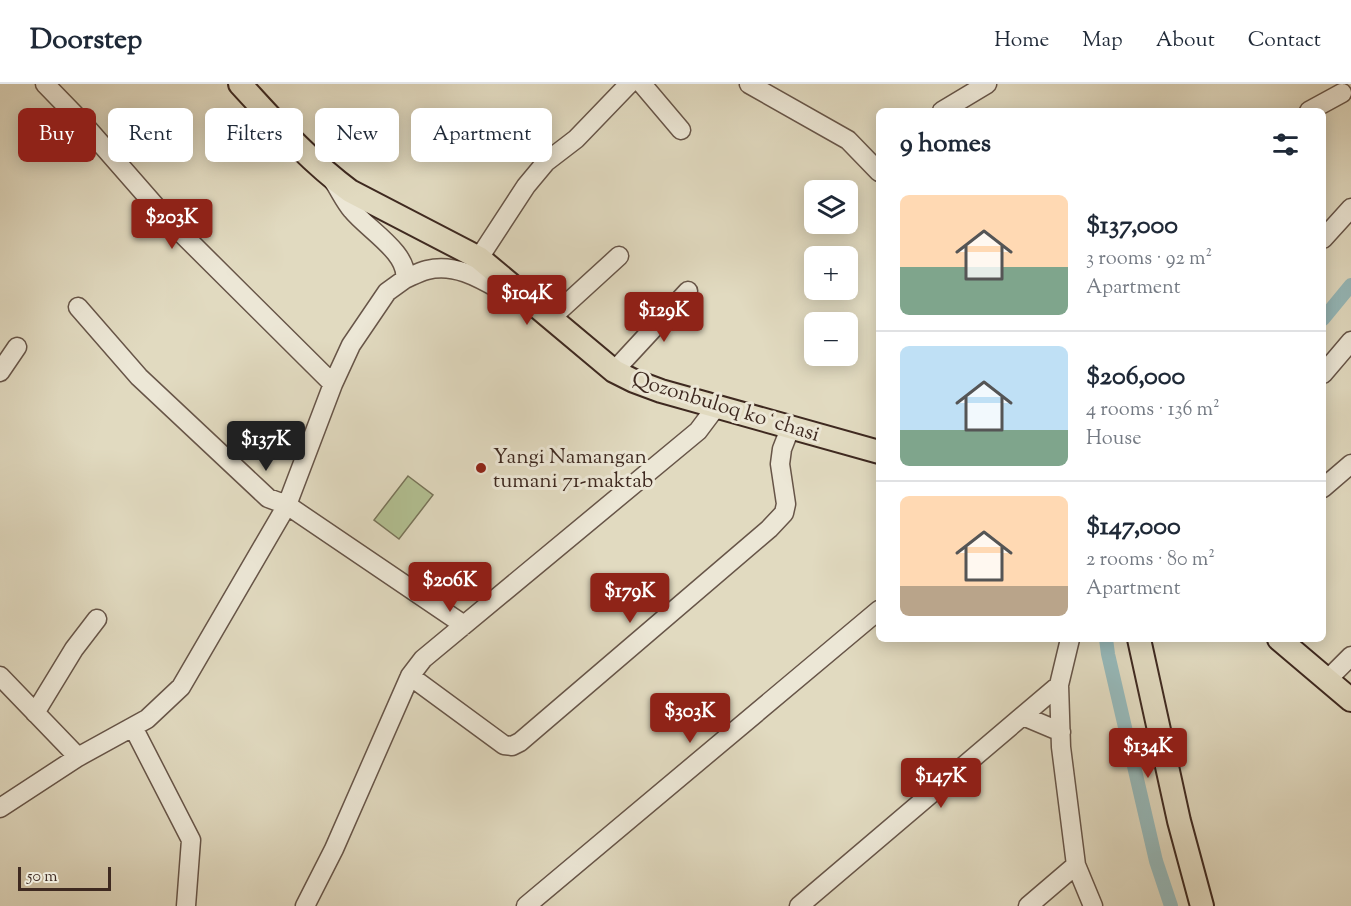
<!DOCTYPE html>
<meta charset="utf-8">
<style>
:root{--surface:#fff;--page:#f2f2f3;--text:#1f2937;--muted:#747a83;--line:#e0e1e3;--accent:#8f2418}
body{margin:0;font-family:"Sorts Mill Goudy",serif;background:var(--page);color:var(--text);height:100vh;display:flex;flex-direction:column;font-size:22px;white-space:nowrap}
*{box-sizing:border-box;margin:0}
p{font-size:20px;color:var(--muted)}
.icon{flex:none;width:33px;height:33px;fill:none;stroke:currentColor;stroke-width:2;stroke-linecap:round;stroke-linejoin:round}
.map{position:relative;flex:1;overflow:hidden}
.panel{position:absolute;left:876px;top:24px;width:450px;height:534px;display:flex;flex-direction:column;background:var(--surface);border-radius:9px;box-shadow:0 3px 15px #0003}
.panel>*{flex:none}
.guide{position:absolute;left:18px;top:24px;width:570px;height:54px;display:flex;gap:12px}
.fabs{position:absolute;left:804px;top:96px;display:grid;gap:12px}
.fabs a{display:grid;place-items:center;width:54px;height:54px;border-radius:9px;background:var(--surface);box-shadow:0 3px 15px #0003;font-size:30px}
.scale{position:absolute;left:18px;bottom:15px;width:93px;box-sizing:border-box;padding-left:6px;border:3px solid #3e2920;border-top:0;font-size:16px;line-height:21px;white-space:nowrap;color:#3e2920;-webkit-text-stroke:4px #ece7d6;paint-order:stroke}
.price{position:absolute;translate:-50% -51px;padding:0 14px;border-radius:6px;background:var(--accent);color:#fff;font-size:20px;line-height:39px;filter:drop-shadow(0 2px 3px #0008)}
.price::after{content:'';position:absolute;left:50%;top:36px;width:18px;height:14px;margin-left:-9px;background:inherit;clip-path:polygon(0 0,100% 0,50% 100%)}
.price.active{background:#222;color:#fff}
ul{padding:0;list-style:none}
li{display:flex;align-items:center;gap:18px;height:150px;padding:0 24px}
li+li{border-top:2px solid var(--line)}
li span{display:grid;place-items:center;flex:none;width:168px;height:120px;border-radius:9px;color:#555}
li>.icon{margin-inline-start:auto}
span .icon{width:72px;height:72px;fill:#fffc;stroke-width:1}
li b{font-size:26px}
h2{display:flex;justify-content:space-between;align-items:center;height:72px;padding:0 24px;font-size:26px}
.pill{padding:0 21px;border-radius:9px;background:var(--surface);box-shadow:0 3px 15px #0003;font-size:21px;line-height:54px}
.pill.active{background:var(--accent);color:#fff}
header{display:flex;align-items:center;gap:36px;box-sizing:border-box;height:84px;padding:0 30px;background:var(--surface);border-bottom:2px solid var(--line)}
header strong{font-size:28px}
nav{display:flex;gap:33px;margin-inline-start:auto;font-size:21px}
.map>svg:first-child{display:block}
</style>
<header>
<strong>Doorstep</strong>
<nav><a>Home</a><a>Map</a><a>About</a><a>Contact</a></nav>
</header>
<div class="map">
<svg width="1351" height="822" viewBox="0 0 1351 822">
<rect width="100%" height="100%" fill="#e1dac0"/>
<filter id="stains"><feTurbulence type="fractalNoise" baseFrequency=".00333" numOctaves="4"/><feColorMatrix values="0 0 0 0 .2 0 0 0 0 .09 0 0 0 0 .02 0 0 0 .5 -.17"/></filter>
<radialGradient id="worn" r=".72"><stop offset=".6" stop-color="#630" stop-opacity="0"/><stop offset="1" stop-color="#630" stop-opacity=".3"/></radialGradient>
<path fill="#b2c092" stroke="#787459" stroke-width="1.5" d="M408,392L433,411L399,455L374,436Z"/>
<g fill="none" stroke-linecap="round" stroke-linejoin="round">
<path stroke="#96b9ba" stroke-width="14" d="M1323,235L1351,201
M1106,555L1108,570L1156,777L1171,822"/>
<defs>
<path id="minor" d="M45,0L81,37L165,133L333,300
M642,0L681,46
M749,0L848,56L879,88
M942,27L987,0
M1309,27L1342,9
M1323,155L1351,124
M479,174L526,102L546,78L576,55L629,0
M405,195C412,192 419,188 427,186C462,177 493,204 523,218
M78,223L139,293L268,414L287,421L464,541
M550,235L619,172
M614,287L688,207
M0,288L17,263
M1323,290L1351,257
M1323,404L1351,380
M1070,555L1059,601L1061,663L1076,781L1093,822
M0,592L78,673
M410,592L504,661L512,662L520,658L769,445L784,429L786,420L780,380L782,365L791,342
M1328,595L1351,572
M35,629L74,565L97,535
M1023,632L1061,648
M133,643L191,756L186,822
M0,724L78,673L147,635L181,603L287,421L333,300L351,261L387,208L405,195C409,169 367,145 352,126C345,118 340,107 334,98
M305,822L334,765L410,592L423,575L698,347L716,323
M526,822L879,526
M799,822L1059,601
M1028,822L1076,781"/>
<path id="major" d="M240,0C275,38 308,76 350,107L479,174L614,287L634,297L661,307L879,368
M1139,555L1179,737L1202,822
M1279,555L1351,616"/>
</defs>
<use href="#minor" stroke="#675548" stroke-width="21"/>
<use href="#major" stroke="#3e2920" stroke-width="26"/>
<use href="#minor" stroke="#ece7d6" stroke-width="18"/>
<use href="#major" stroke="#e1dac0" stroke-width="22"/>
</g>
<circle fill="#8f2418" stroke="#ece7d6" stroke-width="2" cx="481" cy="384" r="6"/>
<g text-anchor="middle" stroke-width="6" stroke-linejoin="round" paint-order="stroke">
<g font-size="21" fill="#3e2920" stroke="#ece7d6">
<text transform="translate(726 322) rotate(17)" y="7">Qozonbuloq koʻchasi</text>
</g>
<g font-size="21" fill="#3e2920" stroke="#ece7d6" text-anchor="start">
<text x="493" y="379">Yangi Namangan<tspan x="493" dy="24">tumani 71-maktab</tspan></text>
</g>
</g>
<rect width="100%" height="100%" filter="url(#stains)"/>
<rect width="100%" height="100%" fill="url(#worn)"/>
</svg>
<div class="fabs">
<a><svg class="icon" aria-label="layers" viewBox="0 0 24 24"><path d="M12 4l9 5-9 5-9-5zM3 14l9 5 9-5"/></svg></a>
<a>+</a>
<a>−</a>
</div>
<div class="scale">50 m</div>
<b class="price" style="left:172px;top:166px">$203K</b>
<b class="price" style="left:527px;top:242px">$104K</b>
<b class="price" style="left:664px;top:259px">$129K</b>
<b class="price active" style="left:266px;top:388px">$137K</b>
<b class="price" style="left:450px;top:529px">$206K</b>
<b class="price" style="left:630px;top:540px">$179K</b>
<b class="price" style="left:690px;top:660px">$303K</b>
<b class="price" style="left:1148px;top:695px">$134K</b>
<b class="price" style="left:941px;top:725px">$147K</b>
<div class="guide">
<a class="pill active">Buy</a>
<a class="pill">Rent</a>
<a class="pill">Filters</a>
<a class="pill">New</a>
<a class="pill">Apartment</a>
</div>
<section class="panel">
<h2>9 homes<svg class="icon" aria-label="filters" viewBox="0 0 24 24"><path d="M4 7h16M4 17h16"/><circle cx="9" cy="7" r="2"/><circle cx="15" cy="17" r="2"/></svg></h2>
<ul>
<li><span style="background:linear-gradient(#ffd9b3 60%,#7fa58c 0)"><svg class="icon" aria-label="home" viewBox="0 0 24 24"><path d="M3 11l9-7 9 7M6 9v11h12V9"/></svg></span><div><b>$137,000</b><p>3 rooms · 92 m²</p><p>Apartment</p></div></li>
<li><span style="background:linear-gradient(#bfe0f5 70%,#7fa58c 0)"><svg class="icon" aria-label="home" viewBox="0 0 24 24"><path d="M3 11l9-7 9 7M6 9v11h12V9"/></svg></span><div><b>$206,000</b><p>4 rooms · 136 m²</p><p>House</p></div></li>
<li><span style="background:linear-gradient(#ffd9b3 75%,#b9a48a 0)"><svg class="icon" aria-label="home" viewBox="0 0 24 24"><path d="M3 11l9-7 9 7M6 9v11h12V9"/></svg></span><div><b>$147,000</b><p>2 rooms · 80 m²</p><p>Apartment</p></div></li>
</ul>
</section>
</div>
